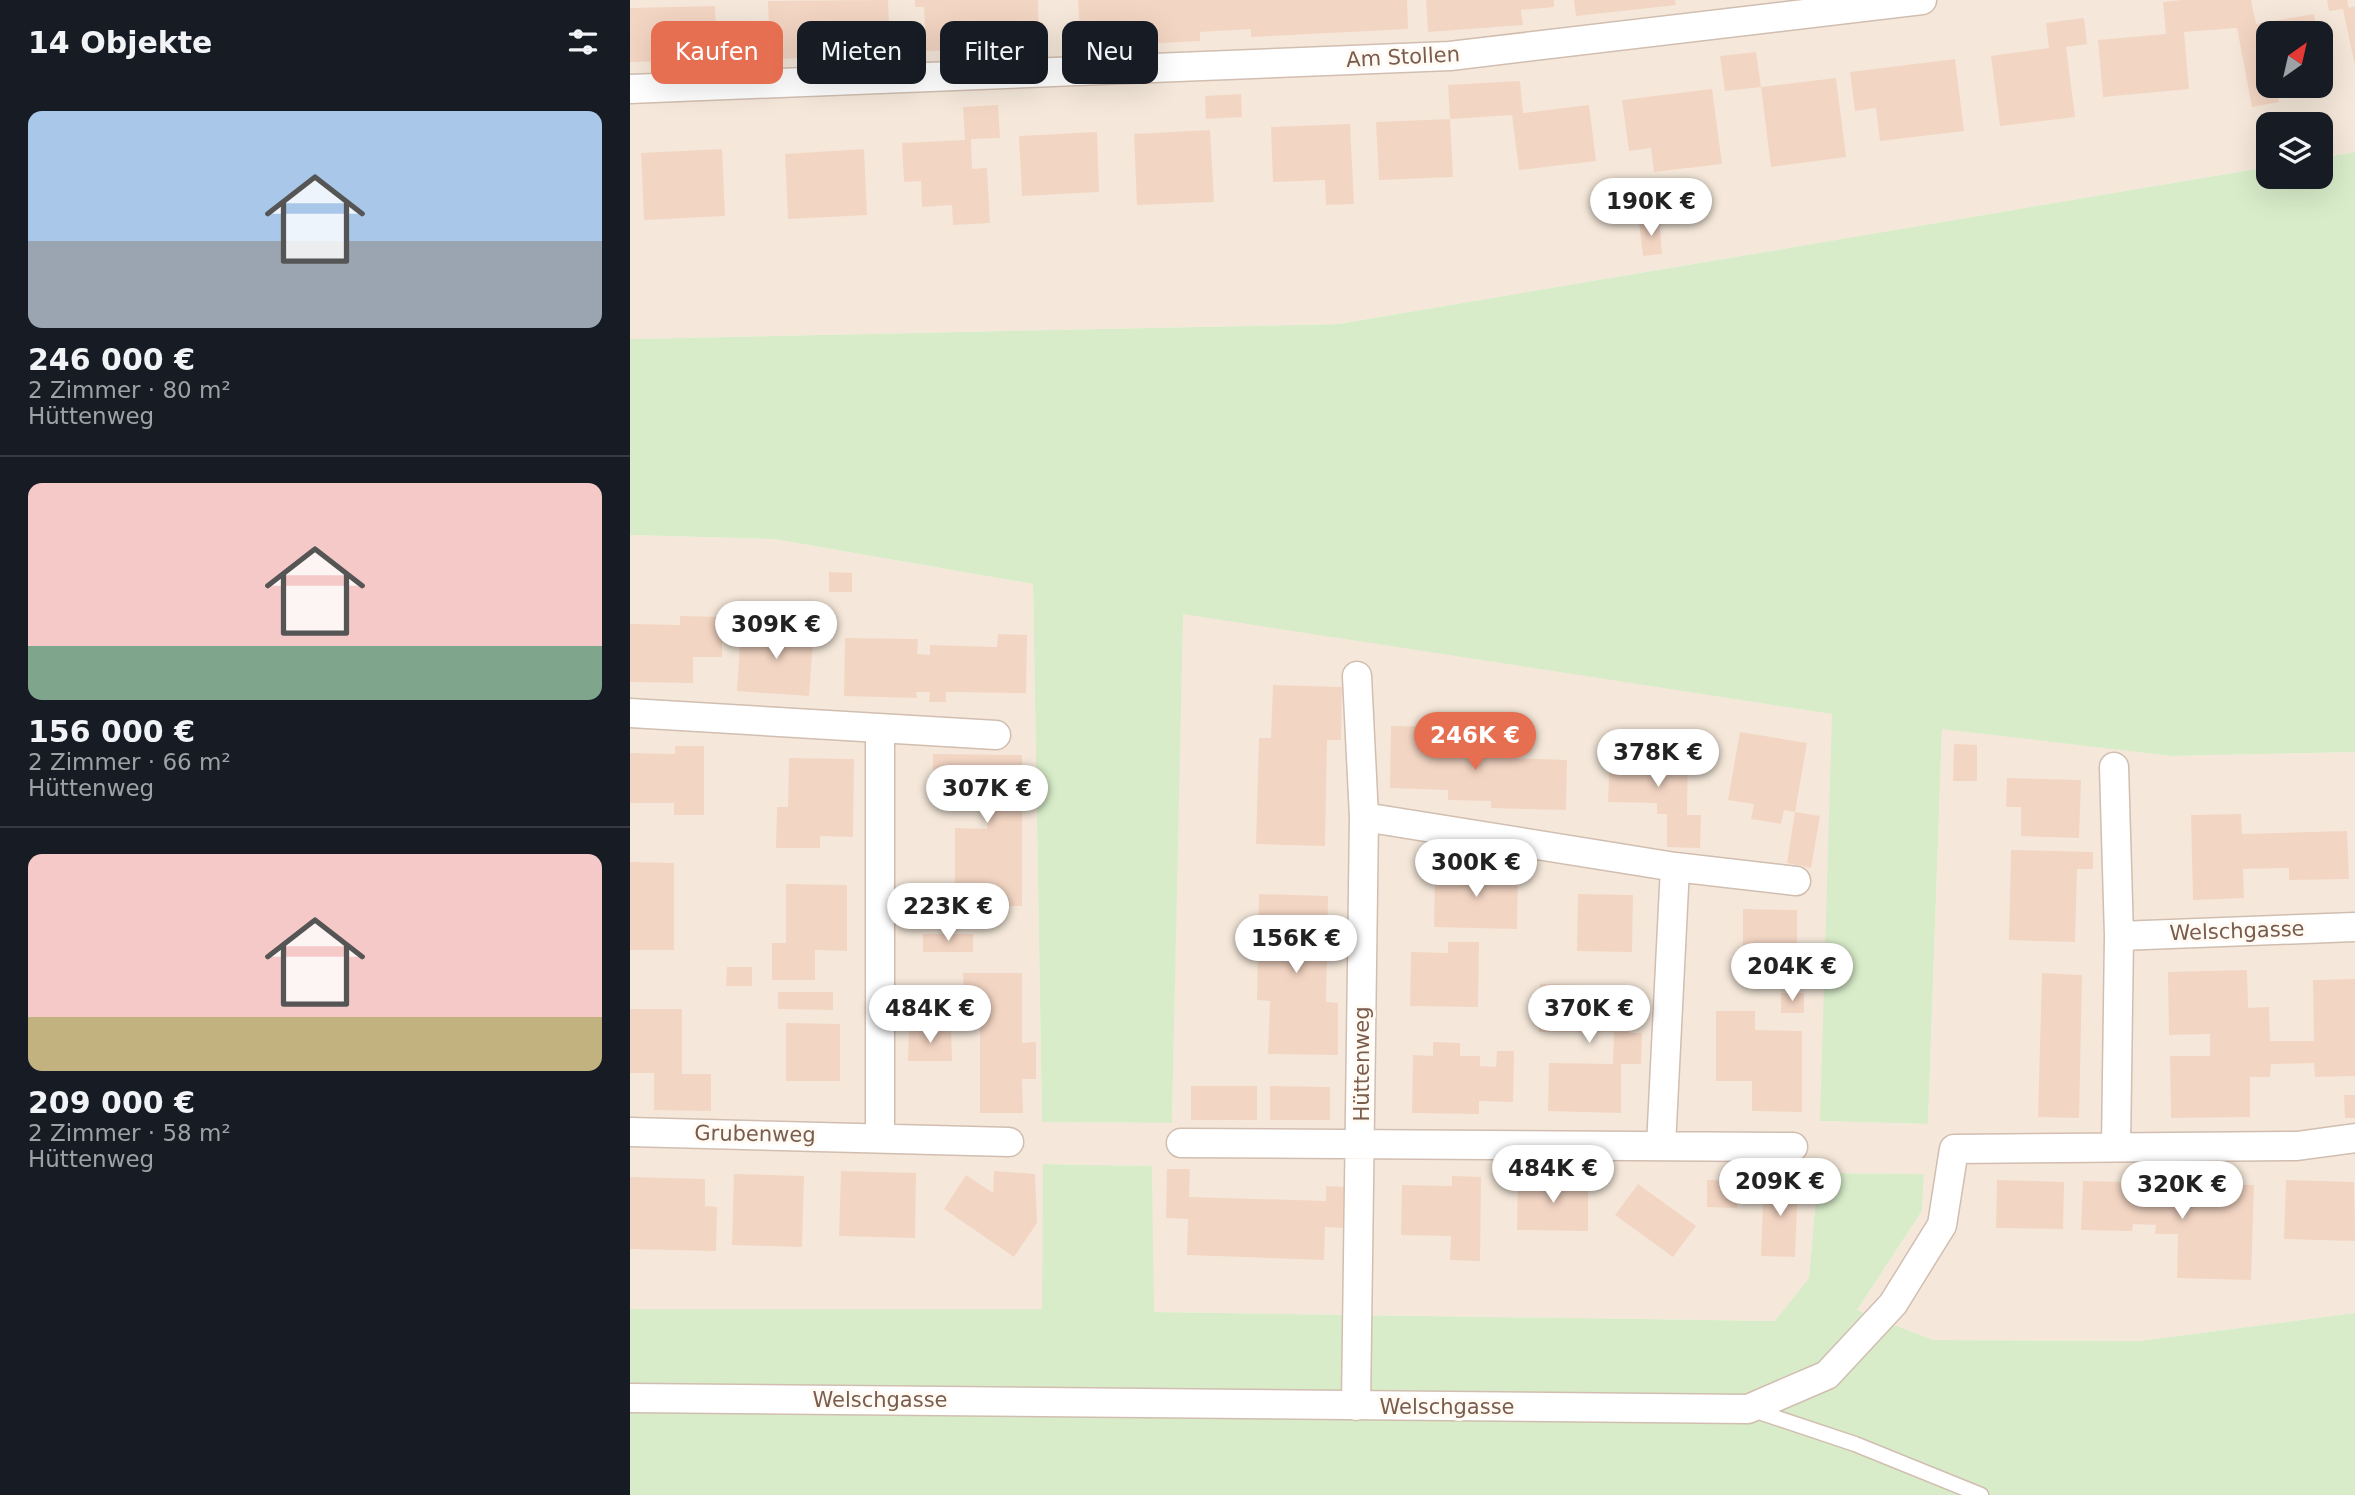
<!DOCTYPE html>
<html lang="de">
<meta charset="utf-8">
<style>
:root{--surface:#171b24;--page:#242831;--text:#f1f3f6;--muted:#9ea1a6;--line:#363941;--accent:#e76f51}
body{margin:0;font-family:"DejaVu Sans",sans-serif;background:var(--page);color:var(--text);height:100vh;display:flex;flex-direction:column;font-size:26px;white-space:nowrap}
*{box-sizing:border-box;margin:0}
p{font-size:23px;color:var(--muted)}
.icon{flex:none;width:38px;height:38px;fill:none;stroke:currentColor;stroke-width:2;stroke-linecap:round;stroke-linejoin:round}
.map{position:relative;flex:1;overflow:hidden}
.side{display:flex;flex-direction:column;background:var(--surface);width:630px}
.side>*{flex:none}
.top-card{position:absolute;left:21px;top:21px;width:665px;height:63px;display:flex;gap:14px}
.needle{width:46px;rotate:34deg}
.buttons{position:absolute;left:1626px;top:21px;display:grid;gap:14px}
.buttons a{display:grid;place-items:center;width:77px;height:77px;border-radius:14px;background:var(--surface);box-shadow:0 7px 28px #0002;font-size:35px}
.price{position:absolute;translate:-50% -60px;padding:0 16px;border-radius:24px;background:#fff;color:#222;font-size:23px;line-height:46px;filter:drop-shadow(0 2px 4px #0008)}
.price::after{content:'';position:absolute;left:50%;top:42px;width:21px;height:16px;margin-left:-10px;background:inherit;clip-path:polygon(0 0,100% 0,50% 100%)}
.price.on{background:var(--accent);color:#fff}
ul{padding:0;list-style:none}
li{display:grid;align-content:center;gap:14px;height:371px;padding:0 28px}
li+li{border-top:2px solid var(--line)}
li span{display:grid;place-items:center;height:217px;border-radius:14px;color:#555}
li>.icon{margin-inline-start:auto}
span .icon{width:126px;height:126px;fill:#fffc;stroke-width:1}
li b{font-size:30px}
h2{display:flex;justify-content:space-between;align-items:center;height:84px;padding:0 28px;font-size:30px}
.pill{padding:0 24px;border-radius:14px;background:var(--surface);box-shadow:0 7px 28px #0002;font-size:24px;line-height:63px}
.pill.on{background:var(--accent);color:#fff}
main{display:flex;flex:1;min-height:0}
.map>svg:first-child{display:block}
</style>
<main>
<section class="side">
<h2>14 Objekte<svg class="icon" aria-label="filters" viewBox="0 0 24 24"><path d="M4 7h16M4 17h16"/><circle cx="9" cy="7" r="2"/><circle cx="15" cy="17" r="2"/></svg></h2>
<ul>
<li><span style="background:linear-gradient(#a9c7e8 60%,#9aa5b1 0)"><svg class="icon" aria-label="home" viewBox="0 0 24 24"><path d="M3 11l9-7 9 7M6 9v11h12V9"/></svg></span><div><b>246 000 €</b><p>2 Zimmer · 80 m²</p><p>Hüttenweg</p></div></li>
<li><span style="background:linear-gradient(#f6c9c9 75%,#7fa58c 0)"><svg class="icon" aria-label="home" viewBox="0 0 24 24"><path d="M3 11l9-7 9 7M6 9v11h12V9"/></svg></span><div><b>156 000 €</b><p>2 Zimmer · 66 m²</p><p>Hüttenweg</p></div></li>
<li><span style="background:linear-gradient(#f6c9c9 75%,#c2b280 0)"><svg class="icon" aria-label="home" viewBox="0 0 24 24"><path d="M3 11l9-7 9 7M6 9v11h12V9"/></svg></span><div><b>209 000 €</b><p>2 Zimmer · 58 m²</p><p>Hüttenweg</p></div></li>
</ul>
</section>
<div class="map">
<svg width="1725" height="1495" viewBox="0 0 1725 1495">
<rect width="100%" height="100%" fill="#fdf6ec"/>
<path fill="#f5e8da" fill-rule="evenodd" d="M0,0H1725V152L1691,158L1690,124H1638V167L708,324L0,339ZM1638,33H1690V86H1638Z
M0,535L144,539L403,584L412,1122L542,1123L552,613L1203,714L1191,1121L1298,1124L1312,728L1541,756L1725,752V1313L1509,1341L1303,1340L1227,1310L1292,1211L1294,1174L1188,1173L1179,1278L1146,1321L523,1312L522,1166L413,1164V1309H0Z"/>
<path fill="#d8ecc9" d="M1725,152V752L1541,756L1312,729L1298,1124L1190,1121L1202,714L553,614L542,1123L412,1122L403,584L144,539L0,535V339L708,324L1638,167V177H1690L1691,158Z
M413,1164L522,1166L524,1312L1145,1321L1179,1278L1188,1173L1294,1174L1292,1211L1227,1310L1303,1340L1509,1341L1725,1313V1495H0V1309H412Z"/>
<path fill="#f3d5c3" d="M258,0L260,56L140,59L138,1Z
M285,0H408L409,48L296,51L294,7H285Z
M448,0H777L778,29L621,37V29L570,32V41L451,47Z
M796,0H924V7L891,10L893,25L798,32Z
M944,0H1045L1046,5L946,16Z
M1552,0H1621L1626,24L1684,14L1687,33H1638V86H1646L1649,102L1622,107L1607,28L1554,32L1559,89L1473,97L1468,40L1536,34L1533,2Z
M1697,0H1717L1719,8L1725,6V66L1713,9L1699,11Z
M85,6L87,60L0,62V8Z
M1454,18L1457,44L1436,47L1445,117L1370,126L1361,56L1419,48L1416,23Z
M1126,52L1131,87L1095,91L1090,56Z
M1690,58L1696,79L1690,80Z
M1325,59L1334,131L1250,141L1246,108L1225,111L1220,72Z
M1206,78L1216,157L1141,167L1131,87Z
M890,81L893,113L959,105L966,161L889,170L882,115L820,119L818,85Z
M1082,89L1092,164L1024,172L1021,148L999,151L992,100Z
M611,94L612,117L576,119L575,96Z
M368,105L370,138L341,139L342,169L357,168L360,223L323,225L322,205L292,207L291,181L274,182L272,143L335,140L333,107Z
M820,119L823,177L749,180L746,122Z
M720,124L724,204L696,205L695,180L643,182L641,127Z
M580,130L584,202L507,205L504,134Z
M467,132L469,192L392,196L389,136Z
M92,149L95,216L14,220L11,153Z
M234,149L237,215L158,219L155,154Z
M1029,220L1032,254L1013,256L1009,222Z
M199,572L222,573V592H199Z
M50,616L92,617V657H63V683L0,682V624L50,625Z
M150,624L184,627L179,696L107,691L111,629L149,632Z
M368,634L397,635L396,693L316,692V702H299L300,692H286L287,698L214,696L215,638L288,639L287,654L300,655V645L367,647Z
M643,685L712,687L711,740H697L695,846L626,844L629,738H641Z
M761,726L820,727L819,755L862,756V746H880V758L937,760L936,810L861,808V801L818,800V790L760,788Z
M1110,732L1177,743L1165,812L1190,816L1181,868L1157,863L1165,812L1154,810L1151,824L1121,819L1124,804L1098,800Z
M1028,743L1058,744L1057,815H1071L1070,848L1037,847V814H1027V803L978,802L980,754L1028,755Z
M1324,744L1347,745V781H1323Z
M45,746H74V815H44V803H0V753L45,754Z
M303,754L392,755V906H357L325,890V828L357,829V795L303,796Z
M159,758L224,759L223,837L190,836V848H146L147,807H158Z
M1377,778L1451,780L1449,838L1391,836V807H1376Z
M1611,814L1612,834L1717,831L1719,879L1659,880V868L1613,869L1614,898L1563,900L1561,815Z
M1381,850L1463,852V869H1447L1445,942L1379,940Z
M0,862L44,863V950H0Z
M805,870L888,871L887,929L804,927Z
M156,884L217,885V951L185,950V980H142V943H156Z
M629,894L698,896L696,1002L708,1003V1055L638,1054L640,1001L627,1000Z
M948,894L1003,895L1002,952L947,951Z
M1113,909L1167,910V971H1113Z
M293,934H343V952H293Z
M818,942H849L848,1007L780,1006L781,952L818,953Z
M97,967H122V986H96Z
M1617,970L1618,1008L1639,1007L1640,1041H1684L1683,980L1725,979V1076L1685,1077L1684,1063L1641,1064L1640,1077H1620V1117L1541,1118L1540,1056H1580V1034L1539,1035L1538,972Z
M333,973H392V1043L406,1042V1079H392L393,1113H350V992H334Z
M1412,973L1452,975L1449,1118L1408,1117Z
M910,984L1001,986L1000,1033H1012L1011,1064H991V1113L918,1111L919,1063L983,1064L984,1032H909Z
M148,992H203V1010L148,1009Z
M1151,993H1174V1013H1151Z
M0,1009H52V1074H81V1111L24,1110V1073H0Z
M1086,1011H1125V1030L1172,1031V1112L1122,1111V1081H1086Z
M156,1023L210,1024V1081H156Z
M279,1028H321L322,1061H278Z
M803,1042L830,1043V1056H850V1066L866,1067L867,1051H884L883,1102L849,1101V1114L782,1113L783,1055L803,1056Z
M561,1086H627V1120H561Z
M640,1086L700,1087V1120H640Z
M1714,1095H1725V1118H1715Z
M537,1169H560L559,1197L696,1201V1186L714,1187L713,1228L695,1227L694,1260L557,1255L558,1219L536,1218Z
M211,1171L286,1173L285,1238L209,1236Z
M364,1171L405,1174L407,1223L384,1257L314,1209L336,1175L363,1193Z
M104,1174L174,1176L172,1247L102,1245Z
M822,1176L851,1177L850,1261L820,1260L821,1236L771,1235L772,1185L822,1186Z
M0,1177L75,1179V1206L87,1207L86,1251L0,1249Z
M888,1178L958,1179V1231L887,1230Z
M1134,1179L1168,1180L1165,1257L1131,1256Z
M1077,1180L1108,1181L1107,1208L1077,1207Z
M1367,1180L1434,1182L1433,1229L1366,1228Z
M1656,1180L1724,1182L1725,1241L1654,1239Z
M1453,1181L1624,1185L1621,1280L1547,1278L1548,1234H1525L1526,1225L1503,1224L1502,1231L1451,1230Z
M1008,1184L1066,1226L1043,1257L985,1215Z"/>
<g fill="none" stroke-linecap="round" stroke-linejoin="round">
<defs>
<path id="lane" d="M1123,1410L1225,1444L1351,1495"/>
<path id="street" d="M0,89L820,56L1292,0
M0,713L366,735
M250,730V1137
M1484,767L1489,936L1486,1147
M734,817L1045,867L1166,881
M1489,936L1725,927
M0,1132L379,1142
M551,1143L1163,1147
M1031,1146L1045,867
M0,1398L1118,1409L1197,1375L1263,1304L1312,1225L1324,1149L1667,1146L1725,1138
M726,1406L734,817L727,676"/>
</defs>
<use href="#lane" stroke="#d1beb0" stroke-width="17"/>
<use href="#street" stroke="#d1beb0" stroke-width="31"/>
<use href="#lane" stroke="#fff" stroke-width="14"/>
<use href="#street" stroke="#fff" stroke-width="28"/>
</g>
<g text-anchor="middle" stroke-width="6" stroke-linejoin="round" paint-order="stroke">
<g font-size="21" fill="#7a5c4d" stroke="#fffaf3">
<text transform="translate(773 57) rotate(-3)" y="7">Am Stollen</text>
<text transform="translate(1607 931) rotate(-2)" y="7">Welschgasse</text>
<text transform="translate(732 1064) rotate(-90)" y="7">Hüttenweg</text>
<text transform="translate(125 1134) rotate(1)" y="7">Grubenweg</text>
<text x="250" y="1407">Welschgasse</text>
<text x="817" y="1414">Welschgasse</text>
</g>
</g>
</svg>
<div class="buttons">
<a><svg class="needle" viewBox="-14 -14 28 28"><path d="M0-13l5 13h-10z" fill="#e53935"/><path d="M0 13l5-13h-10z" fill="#9ea1a6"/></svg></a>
<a><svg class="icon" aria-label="layers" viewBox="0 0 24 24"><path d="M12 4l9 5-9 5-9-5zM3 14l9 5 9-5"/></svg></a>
</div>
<b class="price" style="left:1021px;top:238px">190K €</b>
<b class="price" style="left:146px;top:661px">309K €</b>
<b class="price on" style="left:845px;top:772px">246K €</b>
<b class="price" style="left:1028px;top:789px">378K €</b>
<b class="price" style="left:357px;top:825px">307K €</b>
<b class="price" style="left:846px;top:899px">300K €</b>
<b class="price" style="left:318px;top:943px">223K €</b>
<b class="price" style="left:666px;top:975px">156K €</b>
<b class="price" style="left:1162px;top:1003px">204K €</b>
<b class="price" style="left:300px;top:1045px">484K €</b>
<b class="price" style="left:959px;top:1045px">370K €</b>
<b class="price" style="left:923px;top:1205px">484K €</b>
<b class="price" style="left:1150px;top:1218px">209K €</b>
<b class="price" style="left:1552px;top:1221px">320K €</b>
<div class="top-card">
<a class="pill on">Kaufen</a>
<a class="pill">Mieten</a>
<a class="pill">Filter</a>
<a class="pill">Neu</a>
</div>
</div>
</main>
